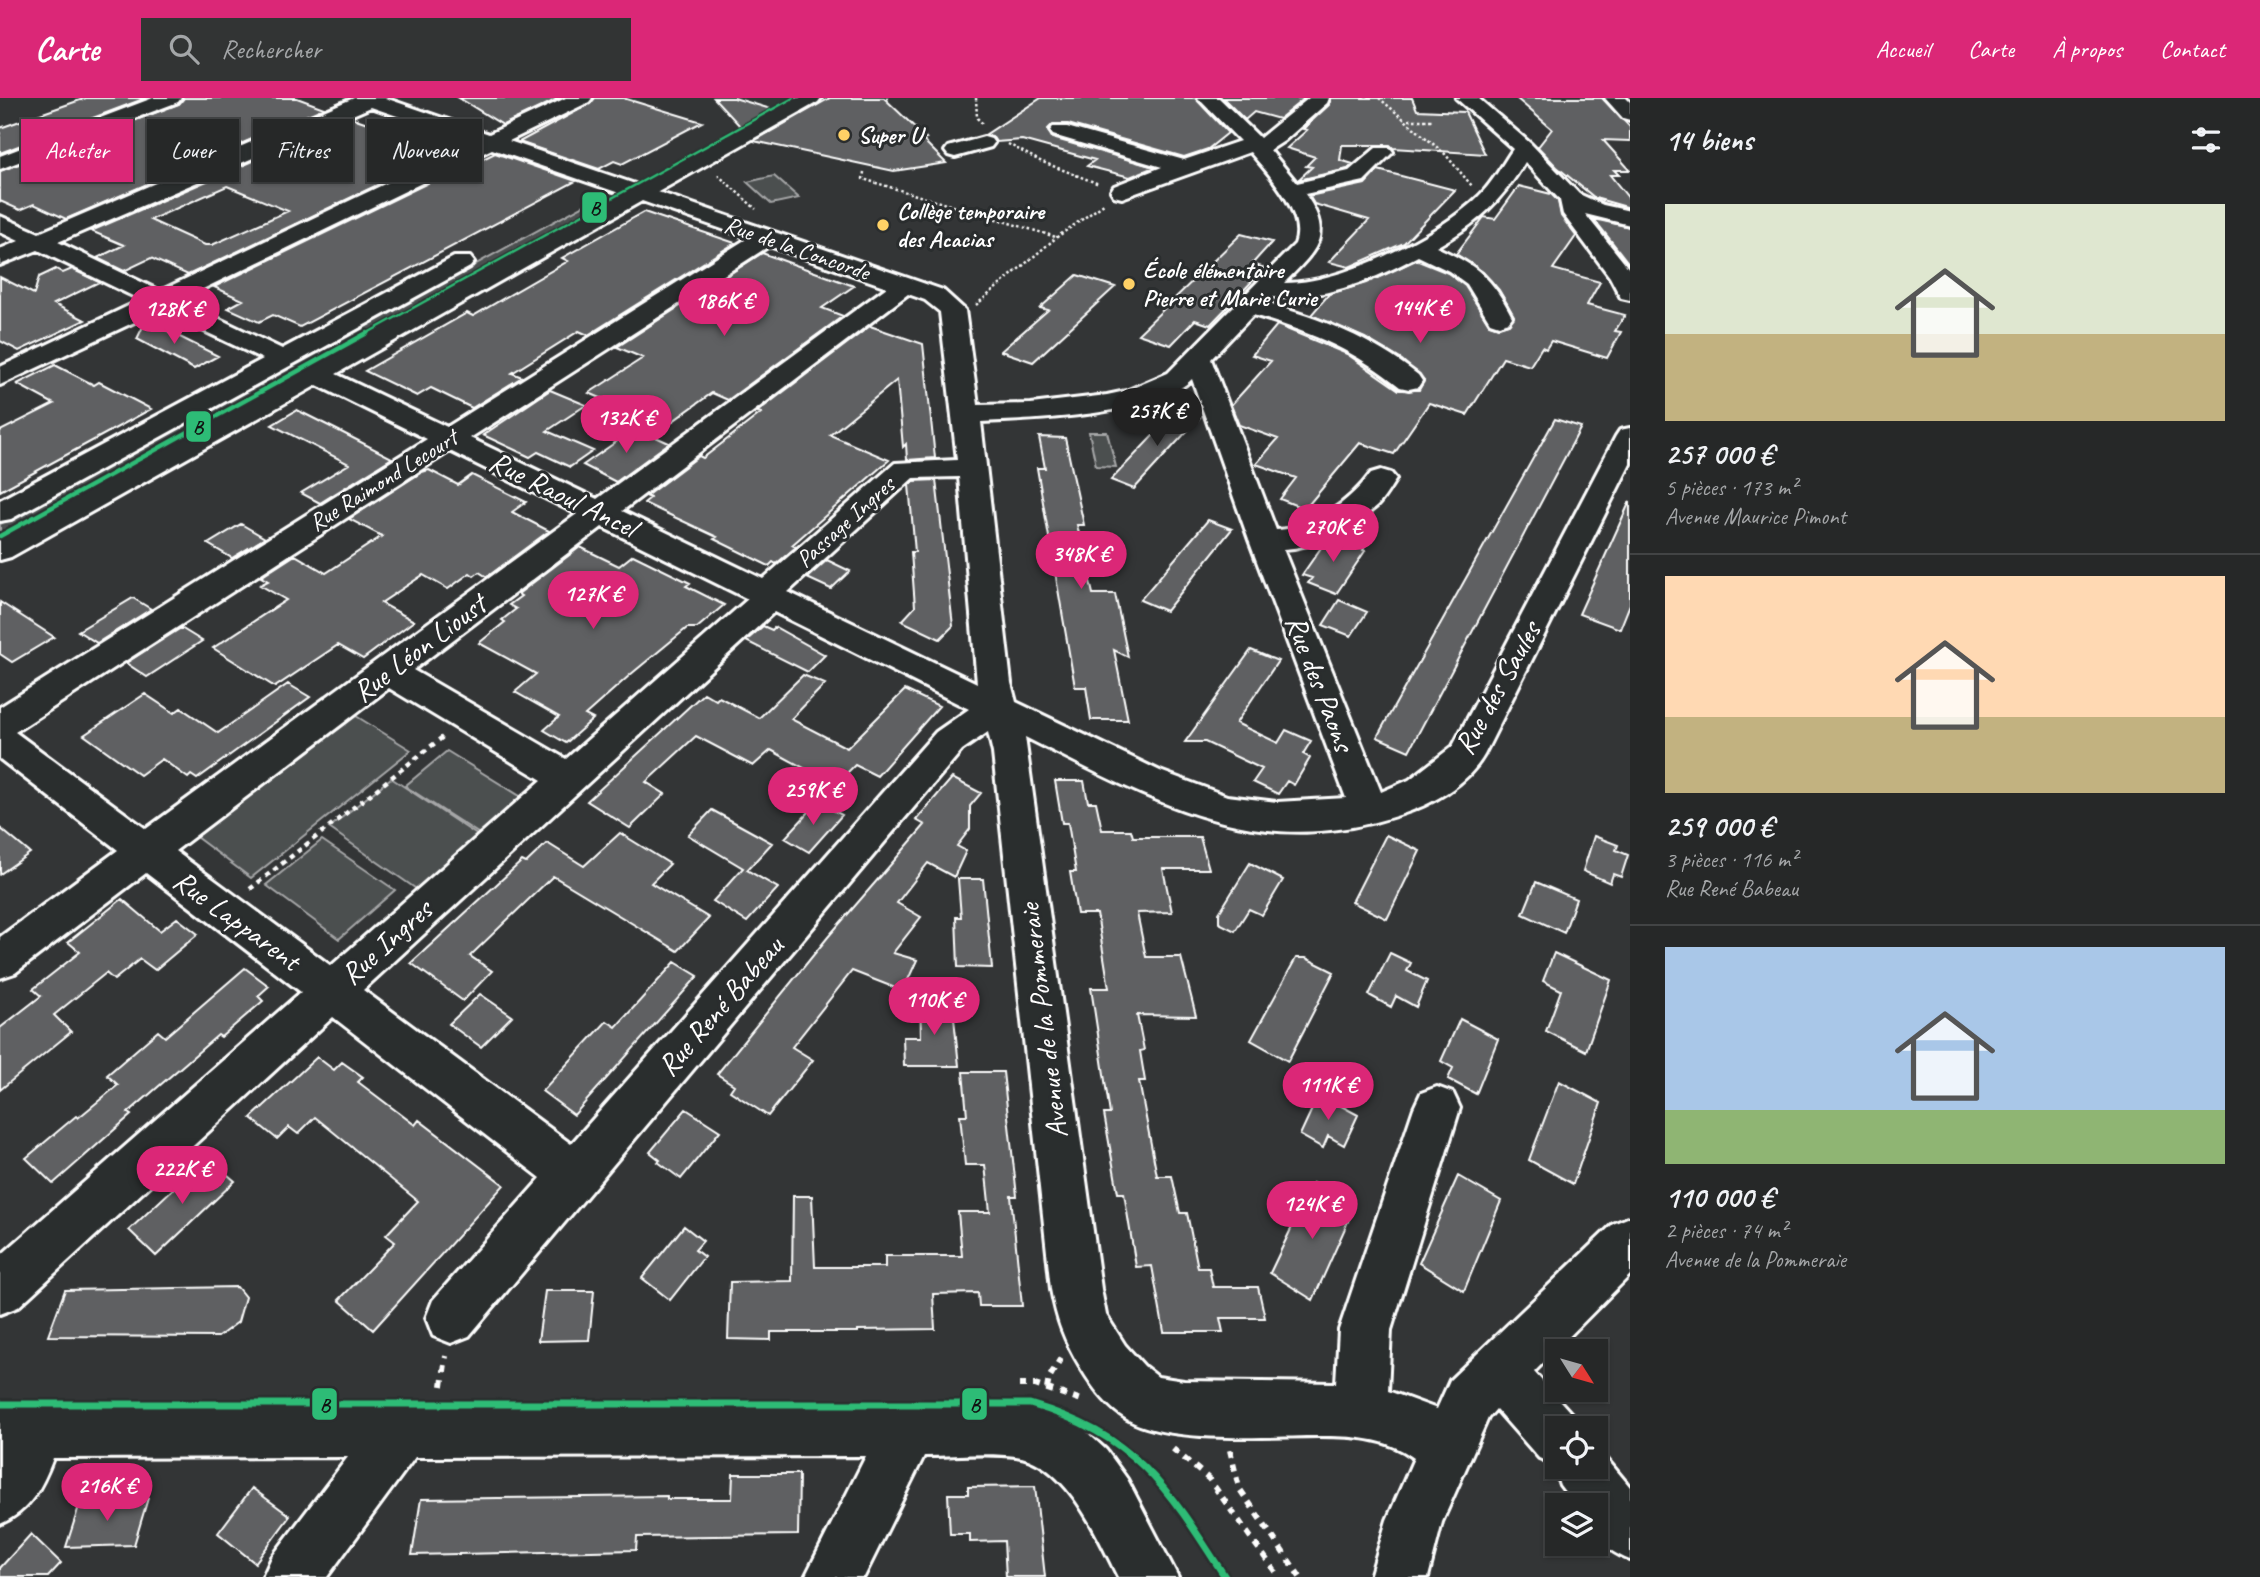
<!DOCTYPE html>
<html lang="fr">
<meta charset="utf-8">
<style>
:root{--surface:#262828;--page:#323434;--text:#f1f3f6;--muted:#a4a6a8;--line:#424445;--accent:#db2777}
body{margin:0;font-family:Caveat,sans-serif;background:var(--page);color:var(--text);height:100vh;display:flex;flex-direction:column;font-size:26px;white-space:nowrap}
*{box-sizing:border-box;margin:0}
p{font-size:23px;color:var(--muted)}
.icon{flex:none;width:38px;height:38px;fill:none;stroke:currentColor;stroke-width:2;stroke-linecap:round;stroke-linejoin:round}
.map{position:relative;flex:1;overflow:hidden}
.panel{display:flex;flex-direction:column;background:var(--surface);width:630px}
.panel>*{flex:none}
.guide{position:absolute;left:21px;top:21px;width:665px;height:63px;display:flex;gap:14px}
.needle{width:46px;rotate:127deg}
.fabs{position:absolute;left:1545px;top:1241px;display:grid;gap:14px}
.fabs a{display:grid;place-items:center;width:63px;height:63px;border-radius:0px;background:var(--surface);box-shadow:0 2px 5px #0004,0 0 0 2px var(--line);font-size:35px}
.price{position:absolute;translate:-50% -60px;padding:0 16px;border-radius:24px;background:var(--accent);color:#fff;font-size:23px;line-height:46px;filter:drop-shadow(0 2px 4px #0008)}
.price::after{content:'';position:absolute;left:50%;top:42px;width:21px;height:16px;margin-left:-10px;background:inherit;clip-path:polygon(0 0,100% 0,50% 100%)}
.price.on{background:#222;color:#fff}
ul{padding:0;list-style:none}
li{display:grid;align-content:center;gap:14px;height:371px;padding:0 35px}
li+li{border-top:2px solid var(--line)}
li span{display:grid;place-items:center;height:217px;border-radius:0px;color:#555}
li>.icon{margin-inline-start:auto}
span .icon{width:126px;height:126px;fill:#fffc;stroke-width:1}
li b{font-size:30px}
h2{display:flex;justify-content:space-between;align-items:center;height:84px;padding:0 35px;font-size:30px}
.chip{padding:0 24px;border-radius:0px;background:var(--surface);box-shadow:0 2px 5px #0004,0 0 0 2px var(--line);font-size:24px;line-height:63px}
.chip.on{background:var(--accent);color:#fff}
header{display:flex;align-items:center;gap:42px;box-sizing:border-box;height:98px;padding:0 35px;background:var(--accent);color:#fff}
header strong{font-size:33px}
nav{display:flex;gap:38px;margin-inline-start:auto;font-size:24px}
.search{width:490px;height:63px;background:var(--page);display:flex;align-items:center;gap:18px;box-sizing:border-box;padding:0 24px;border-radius:0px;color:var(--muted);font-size:26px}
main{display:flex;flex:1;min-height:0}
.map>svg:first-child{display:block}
</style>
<header>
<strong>Carte</strong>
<div class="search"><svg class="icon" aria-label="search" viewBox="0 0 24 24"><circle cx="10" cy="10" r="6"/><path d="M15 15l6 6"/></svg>Rechercher</div>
<nav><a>Accueil</a><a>Carte</a><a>À propos</a><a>Contact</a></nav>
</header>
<main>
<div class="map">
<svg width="1630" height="1479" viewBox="0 0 1630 1479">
<rect width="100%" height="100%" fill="#333536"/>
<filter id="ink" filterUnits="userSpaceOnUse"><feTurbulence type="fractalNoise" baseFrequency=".0143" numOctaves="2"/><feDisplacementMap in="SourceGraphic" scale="14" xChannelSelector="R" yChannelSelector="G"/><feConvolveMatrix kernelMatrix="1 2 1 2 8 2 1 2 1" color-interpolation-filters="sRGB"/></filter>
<g filter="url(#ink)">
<path fill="#4c4f50" stroke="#a6a7a8" stroke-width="2" d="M774,78L799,100L771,106L747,84Z
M595,101L607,106L339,254L326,248Z
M316,254L329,259L280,286L268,280Z
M258,286L271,292L0,441V426Z
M1089,334H1107L1116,369L1096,368Z
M356,618L411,652L251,780L196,739Z
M447,653L523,700L481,737L405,688Z
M391,680L486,743L425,797L329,730Z
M322,742L395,792L339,841L266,787Z"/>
<path fill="#5f6162" stroke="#fff" stroke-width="2" fill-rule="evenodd" d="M86,0H146L0,55V30Z
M184,0H297L324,10L66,121L34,106L20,112L0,103V73L179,6Z
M459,0H560L503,27Z
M595,0H623L702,24L622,66L614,63L599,71L519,44L590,6Z
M714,0H734L771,11L740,28Z
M830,0H884L926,40L922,41L946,65L894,73L754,43Z
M1041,0H1195L1228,35L1208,51L1184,59L1068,26H1053L1048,31L1052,40L1154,69L1130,79L1087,68L1095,62L1022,42L996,44L992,38L985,37Z
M1223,0H1305L1279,21L1254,14L1245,22Z
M1331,0H1412L1417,12L1465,14L1485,56L1393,50L1390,47H1342L1340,62L1353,66L1348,71L1298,82L1312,69L1306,68L1315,59L1287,50L1307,32L1303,31L1329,7Z
M1516,0H1602L1630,29V43L1603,42L1630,72H1614L1619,77H1610L1630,102V110L1595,100L1557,69L1538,49L1552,31Z
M353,20L449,53L188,177L151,160L124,173L97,160L124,147L91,133ZM227,88L288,113L212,147H205L150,122Z
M495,55L576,83L300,229L273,217L259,224L228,210L243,202L214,189L475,62L479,63Z
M1378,72L1455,92L1404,145L1349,169L1329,164L1369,122L1314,106L1309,98L1365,86Z
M1519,88L1551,96L1558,103L1561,118L1576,138L1553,171L1600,184L1587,207L1625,217L1615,233L1621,234L1607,260L1551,243L1546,251L1542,249L1530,268L1503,260L1467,317L1429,305L1394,356L1360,345L1305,411L1280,401L1296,380L1256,366L1278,341L1239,327L1231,307L1271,263L1252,257L1277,227L1347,256L1399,292H1419L1424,282L1402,262L1365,240L1311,217L1329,196L1366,185L1416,162L1448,175L1465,188L1489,226L1498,229L1509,226L1514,218L1499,192L1483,174L1456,156L1484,119L1495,121Z
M644,114L735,145L588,237L579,233L512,275L522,279L472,310L431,290L417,298L365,273L467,215L473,218L568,163L562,160Z
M1594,121L1630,129V167Z
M1241,136L1272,144L1252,166L1265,170L1210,227L1195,222L1171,247L1138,236Z
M762,155L854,188L822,210L843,218L728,302L712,295L666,328L589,295L643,260L617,249Z
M56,171L63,175L72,171L99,184L54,206L85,222L19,253L0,243V179L34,196L39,179Z
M1077,177L1115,189L1033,264L1001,253L1048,212L1040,210Z
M146,222L218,258L194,271L137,241Z
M870,228L923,246L935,360L907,362L906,346L903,349L897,282L830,337L889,362L792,447L796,449L776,466L773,464L769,468L714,441L717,439L644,405L650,400L646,398L699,358L703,360L761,315L757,314Z
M55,267L94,287L99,284L151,311L0,393V333L54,306L17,286Z
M550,292L586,307L547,333L593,353L570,369L538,354L530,359L483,337Z
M1184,305L1200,319L1134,391L1111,382Z
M297,312L343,335L392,360L320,405L301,395L349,366L272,327Z
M1555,321L1581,329L1409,653L1377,639Z
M636,330L669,345L616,384L583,367Z
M1039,339L1065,340L1084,427H1077L1093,496H1115L1128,559L1114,552L1128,622H1091L1086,589H1075L1037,370H1045Z
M429,372L458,387L472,377L526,404L512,414L549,433L487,479L479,474L474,478L470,475L448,491L423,477L381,505L414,523L363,561L338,547L275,589L213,550L286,502L260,487L268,483L261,479L295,457L326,475L382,438L349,421L422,374Z
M936,382L953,528L940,541L902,523L915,509L911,454H915L909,387L914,383Z
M1630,403V506L1620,531L1579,516Z
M1208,422L1232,431L1166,513L1140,502Z
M241,426L265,440L232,460L208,446Z
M1335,439L1364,450L1363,452L1365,453L1336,496L1308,485L1312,480L1302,477L1325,444Z
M580,449L619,468L633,457L690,485L686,488L724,507L697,530H687L630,577L585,617L593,621L566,645L544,632L559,619L515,594L536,576L479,545L505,524L502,522L516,511L509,507L521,498L518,496Z
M827,462L850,473L831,491L807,480Z
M133,500L151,511L97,545L78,533Z
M1339,502L1367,514L1351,538L1323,527Z
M0,504L54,539L12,564L0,556Z
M763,528L772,532L775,529L825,557L808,574L746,543Z
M181,530L202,543L147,579L126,565Z
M1251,552L1278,563L1236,625L1278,645L1286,632L1311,643L1303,656L1310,660L1294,687L1287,683L1278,696L1253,684L1262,671L1205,644H1185Z
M803,577L825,586L791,621L847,650L905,592L939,608L877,678L855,667L835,687L771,652L753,668L696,638L646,684L665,696L630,730L587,703L704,595L716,602L719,599L759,620Z
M288,586L310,599L197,681L191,677L188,680L162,661L140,677L84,637L145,596L174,615L181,610L218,635Z
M952,680L981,695L970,708V731L957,748L966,753L954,779L928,765L897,805L921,819L893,855L917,862L903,893L852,873L792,949L813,962L768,1018L730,993L734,987L717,976L828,839L925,727L916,722Z
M1055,683H1084L1088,704H1096L1102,732H1131L1133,739H1200L1209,771H1163L1172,814L1137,815L1146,859H1181L1196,918L1137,917L1144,952L1140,953L1145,983H1139L1157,1078H1172L1180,1115H1187L1198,1170H1209L1213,1189H1258L1265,1220H1220L1223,1234H1164L1152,1168L1136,1169L1124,1095H1118L1104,1016H1110L1091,890H1109L1097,816H1077L1070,774H1076L1068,725H1062Z
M818,704L842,717L809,754L785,740Z
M712,712L772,745L747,772L778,790L747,824L713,803L743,770L688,737Z
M0,730L30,755L0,776Z
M620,735L670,766L651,785L709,820L678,853L553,778L470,858L492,873L463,903L411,865L522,763L526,765L547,745L584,768Z
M1386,737L1420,753L1387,821L1352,804Z
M1594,738L1618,747L1616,752L1628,757L1621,779L1613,776L1610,785L1583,773Z
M1250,765L1283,782L1262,817L1249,811L1235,833L1219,825V815Z
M958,781H983L992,870L958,869L956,819H961Z
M1536,784L1576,801L1564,835L1523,816Z
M122,801L160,833L177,820L198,836L155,872L140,861L114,882L106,875L54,917L71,934L0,992V930L41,898L33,891L80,854L68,844Z
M1390,855L1411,865L1407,873L1427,883L1416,909L1396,898L1391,909L1369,897Z
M1554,855L1611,882L1586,953L1546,933L1561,892L1543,883Z
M1296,860H1306L1334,874L1288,963L1251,942Z
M675,864L698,878L574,1017L542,993L607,923L616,929Z
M245,870L269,888L258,898L263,903L221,939L218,937L128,1015L131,1017L53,1086L26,1060L76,1018L78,1020L118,987L107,977L158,933L165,939Z
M480,896L512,918L481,949L449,926Z
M920,901H952L959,968H904L903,939H921Z
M1460,921L1498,941L1476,996L1448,981L1453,970L1441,963Z
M317,959L334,972L342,964L363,979L358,984L415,1027L419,1022L504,1087L373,1232L339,1202L395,1144L386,1137L418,1103L315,1019L298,1036L289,1029L277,1041L251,1020Z
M963,974H1003L1017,1098H1011L1022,1208H979L978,1195L933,1196L935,1231L858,1232V1234H771V1242L728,1241L730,1184L792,1183L793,1098H812L815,1169H885V1158H962L958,1114H990L985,1067H965L960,1017H967Z
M1559,983L1601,1005L1573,1086L1529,1062Z
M1319,996L1358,1017L1344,1047L1328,1038L1323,1050L1300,1037Z
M686,1011L720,1033L681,1081L658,1064L660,1062L650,1054Z
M207,1059L235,1083L156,1158L129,1132Z
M1458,1078L1501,1103L1464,1193L1419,1165Z
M1313,1085L1354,1110L1313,1202L1270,1175Z
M684,1128L703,1143L695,1152L704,1159L670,1202L642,1180Z
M237,1189L245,1199L238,1224L218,1239L48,1238L65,1192Z
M545,1193H594L589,1242L538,1243Z
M733,1376H799L798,1437L637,1439L636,1452L412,1457L421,1401L667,1398V1401H732Z
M1035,1388L1045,1479H1006L1004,1443L970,1444V1436H950L948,1396H968V1389Z
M252,1390L290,1418L255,1465L218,1435Z
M148,1400L134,1447L66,1449L81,1402Z
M31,1436L61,1465L48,1479H0V1470Z"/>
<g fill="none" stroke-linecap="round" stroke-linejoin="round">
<defs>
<path id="minor" d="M153,0H181L178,4L0,71V58Z
M354,0H385L489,36L566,0H592L589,4L509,43L638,87L797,0H821L818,4L658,94L943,192L965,212L978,307L1031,306L1107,297L1126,293L1168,275L1295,146C1307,116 1268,75 1250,54L1122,100L1114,98L1111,93L1114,88L1162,69L1053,37L1050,33L1053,29H1067L1184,62L1240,43L1198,0H1219L1260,40L1309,0H1329L1327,5L1284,43L1270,52L1297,85L1349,73L1376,50H1390L1393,54L1364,83L1305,96C1335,139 1315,153 1284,185C1340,186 1438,138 1478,99C1492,86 1502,67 1513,51L1456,0H1478L1531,46L1579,96L1603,107L1630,113V127L1585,116L1630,172V202L1621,200L1610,179L1563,116L1560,102L1525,64C1500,105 1478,125 1436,149C1476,167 1492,179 1512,219L1508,224L1499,227L1490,224L1467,186L1449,173L1418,158C1371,183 1324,202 1271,199L1265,205C1322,221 1371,240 1418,277L1422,283L1418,289L1409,291L1400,289C1355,252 1308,233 1253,217L1211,261L1276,432C1312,431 1350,404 1371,375L1381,372L1391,375L1396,381C1390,390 1384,401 1377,408C1353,429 1315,450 1283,451L1381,694L1409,682L1453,648L1616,338L1620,332L1630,330V366L1484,657C1467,687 1431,707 1399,717C1255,765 1151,701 1025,639L1101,1191L1106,1217L1125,1247L1144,1268L1158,1279L1184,1283L1336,1285L1339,1232L1414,1010L1421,995L1437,989L1453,995L1460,1010L1391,1232L1388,1293L1437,1311L1450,1282L1613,1126L1630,1119V1177L1534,1274L1577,1322L1580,1330H1558V1368H1596V1348L1630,1389V1462C1599,1449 1596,1440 1596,1407H1575L1560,1387L1553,1366L1539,1360L1496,1311L1488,1320L1442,1424L1428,1479H1370L1387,1422L1414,1360C1386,1339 1352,1338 1318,1338C1268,1338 1169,1346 1127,1321C1107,1309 1093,1290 1081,1270C1064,1242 1057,1223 1051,1191L993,655L988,634L962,652L469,1238L451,1245L433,1238L426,1220L433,1202L541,1080L333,919L18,1209L0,1216V1158L301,894L146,775L15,875L0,880V839L118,752L0,661V609L427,341L317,287L11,459L0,462V439L622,96L492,51L180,202L282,251L454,159H470L474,164L470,169L11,421L0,423V402L263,261L160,212L0,287V269L141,202L38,152L0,167V151L19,143L0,134V118L39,135ZM371,9L473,44L160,193L58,144ZM642,103L748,140L447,329L336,276ZM769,148L887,189L597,401L470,340ZM908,196L925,202L940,214L957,362L895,365L763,481L622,413ZM1192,281L1249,442L1346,700L1277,704L1227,698L1160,673L1016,604L1011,585L981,324C1031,322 1157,317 1192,281ZM450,353L577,416L146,731L15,634ZM959,379L977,585L788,494L913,380ZM602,429L748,501L566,661L413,572ZM774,514L969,611L936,634L571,1046L363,892ZM389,590L542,682L331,868L175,753Z
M1605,0H1626L1630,4V22L1623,20Z
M984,39L991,41L994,45L991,49L955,59L948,57L945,53L948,49Z
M909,1303L1017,1304L1082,1330L1106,1352L1127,1381L1178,1479H1118C1098,1439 1067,1365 1016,1358C987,1354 953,1358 924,1358L864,1479H805L866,1358L415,1359L327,1479H263L272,1459L348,1359L53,1360C42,1389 30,1413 0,1426V1306Z"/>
</defs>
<use href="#minor" stroke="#fff" stroke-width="6"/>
<path stroke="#fff" stroke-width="2.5" stroke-dasharray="2.5 2.5" stroke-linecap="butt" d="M886,0H889
M976,0L977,20L982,25
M1379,0L1445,56L1472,88
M1409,22H1432
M1008,46L1040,63L1099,86
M864,74L863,81L1056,139
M718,77L756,111
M976,207L1057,139L1104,106"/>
<path stroke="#fff" stroke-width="4.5" stroke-dasharray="5 5" stroke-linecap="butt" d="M250,791L444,638"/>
<path stroke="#fff" stroke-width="6" stroke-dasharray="7 7" stroke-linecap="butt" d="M1019,1287H1035L1085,1303
M442,1288L446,1258
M1047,1291L1049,1280L1061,1260
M1173,1351L1209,1381L1279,1479
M1230,1352L1239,1390L1300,1479"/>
<use href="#minor" fill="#2a2d2e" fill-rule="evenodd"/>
<defs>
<path id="tram-1-far2" d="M364,237L793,0"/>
<path id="tram-1-far1" d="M0,438L367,235"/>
<path id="tram-1" d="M0,1306H1030C1136,1337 1168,1390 1225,1479"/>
</defs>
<use href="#tram-1-far2" stroke="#2a2d2e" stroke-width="5"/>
<use href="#tram-1-far1" stroke="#2a2d2e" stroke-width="9"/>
<use href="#tram-1" stroke="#2a2d2e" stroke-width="12"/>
<use href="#tram-1-far2" stroke="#2dbc76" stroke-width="2.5"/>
<use href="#tram-1-far1" stroke="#2dbc76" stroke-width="4.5"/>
<use href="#tram-1" stroke="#2dbc76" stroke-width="7"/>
</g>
</g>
<g fill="#ffd166" stroke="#2a2d2e" stroke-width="2.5">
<circle cx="844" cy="37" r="7"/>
<circle cx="883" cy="127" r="7"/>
<circle cx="1129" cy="186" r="7"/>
</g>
<g text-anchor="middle" stroke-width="6" stroke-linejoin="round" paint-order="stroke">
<g font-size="24" font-weight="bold" fill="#fff" stroke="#2a2d2e" text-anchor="start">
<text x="858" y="45">Super U</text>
<text x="897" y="121">Collège temporaire<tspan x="897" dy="28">des Acacias</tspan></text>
<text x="1143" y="180">École élémentaire<tspan x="1143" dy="28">Pierre et Marie Curie</tspan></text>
</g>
<g font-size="24" fill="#fff" stroke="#2a2d2e">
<text transform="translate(797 150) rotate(19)" y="8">Rue de la Concorde</text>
<text transform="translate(383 382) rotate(-32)" y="8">Rue Raimond Lecourt</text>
<text transform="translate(845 424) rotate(-42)" y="8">Passage Ingres</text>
</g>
<g font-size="30" fill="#fff" stroke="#2a2d2e">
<text transform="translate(563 396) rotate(26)" y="10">Rue Raoul Ancel</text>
<text transform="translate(419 550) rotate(-37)" y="10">Rue Léon Lioust</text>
<text transform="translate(1320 585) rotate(69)" y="10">Rue des Paons</text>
<text transform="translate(1497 590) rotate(-61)" y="10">Rue des Saules</text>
<text transform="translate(237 822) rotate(36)" y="10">Rue Lapparent</text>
<text transform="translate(386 844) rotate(-42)" y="10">Rue Ingres</text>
<text transform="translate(720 908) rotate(-49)" y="10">Rue René Babeau</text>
<text transform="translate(1043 923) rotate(-97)" y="10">Avenue de la Pommeraie</text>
</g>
</g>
<g stroke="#2a2d2e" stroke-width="2.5">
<rect x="581" y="93" width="27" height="33" rx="7" fill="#2dbc76"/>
<rect x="185" y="312" width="27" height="33" rx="7" fill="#2dbc76"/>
<rect x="311" y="1289" width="27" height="34" rx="7" fill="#2dbc76"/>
<rect x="961" y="1289" width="27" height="34" rx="7" fill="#2dbc76"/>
</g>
<g font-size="19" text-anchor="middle" font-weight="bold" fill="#111">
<text x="595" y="116">B</text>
<text x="198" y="335">B</text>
<text x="325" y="1313">B</text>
<text x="975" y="1313">B</text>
</g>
</svg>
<div class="fabs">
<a><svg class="needle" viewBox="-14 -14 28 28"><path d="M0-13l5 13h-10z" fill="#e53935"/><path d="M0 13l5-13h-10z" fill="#a4a6a8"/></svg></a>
<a><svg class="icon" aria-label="locate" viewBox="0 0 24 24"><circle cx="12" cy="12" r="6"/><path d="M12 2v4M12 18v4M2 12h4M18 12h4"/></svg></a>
<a><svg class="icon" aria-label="layers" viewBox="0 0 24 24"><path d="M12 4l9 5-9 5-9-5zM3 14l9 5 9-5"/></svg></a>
</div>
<b class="price" style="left:724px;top:240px">186K €</b>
<b class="price" style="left:1420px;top:247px">144K €</b>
<b class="price" style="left:174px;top:248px">128K €</b>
<b class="price on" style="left:1157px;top:350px">257K €</b>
<b class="price" style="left:626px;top:357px">132K €</b>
<b class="price" style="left:1333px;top:466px">270K €</b>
<b class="price" style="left:1081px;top:493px">348K €</b>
<b class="price" style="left:593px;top:533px">127K €</b>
<b class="price" style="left:813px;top:729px">259K €</b>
<b class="price" style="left:934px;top:939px">110K €</b>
<b class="price" style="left:1328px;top:1024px">111K €</b>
<b class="price" style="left:182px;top:1108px">222K €</b>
<b class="price" style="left:1312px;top:1143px">124K €</b>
<b class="price" style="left:107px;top:1425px">216K €</b>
<div class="guide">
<a class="chip on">Acheter</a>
<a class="chip">Louer</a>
<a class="chip">Filtres</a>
<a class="chip">Nouveau</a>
</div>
</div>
<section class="panel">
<h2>14 biens<svg class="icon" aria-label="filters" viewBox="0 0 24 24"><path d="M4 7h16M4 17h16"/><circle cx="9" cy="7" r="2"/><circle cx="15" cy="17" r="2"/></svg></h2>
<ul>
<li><span style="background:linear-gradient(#dfe7d0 60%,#c2b280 0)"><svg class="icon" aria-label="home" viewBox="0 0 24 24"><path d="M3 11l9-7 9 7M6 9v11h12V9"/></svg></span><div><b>257 000 €</b><p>5 pièces · 173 m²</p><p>Avenue Maurice Pimont</p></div></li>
<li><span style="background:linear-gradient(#ffd9b3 65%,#c2b280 0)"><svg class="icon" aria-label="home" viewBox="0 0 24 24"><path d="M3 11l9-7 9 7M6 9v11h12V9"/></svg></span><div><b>259 000 €</b><p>3 pièces · 116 m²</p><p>Rue René Babeau</p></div></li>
<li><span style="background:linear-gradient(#a9c7e8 75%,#8fb573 0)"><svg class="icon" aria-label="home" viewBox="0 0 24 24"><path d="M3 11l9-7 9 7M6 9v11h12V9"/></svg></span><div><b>110 000 €</b><p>2 pièces · 74 m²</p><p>Avenue de la Pommeraie</p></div></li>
</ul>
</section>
</main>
